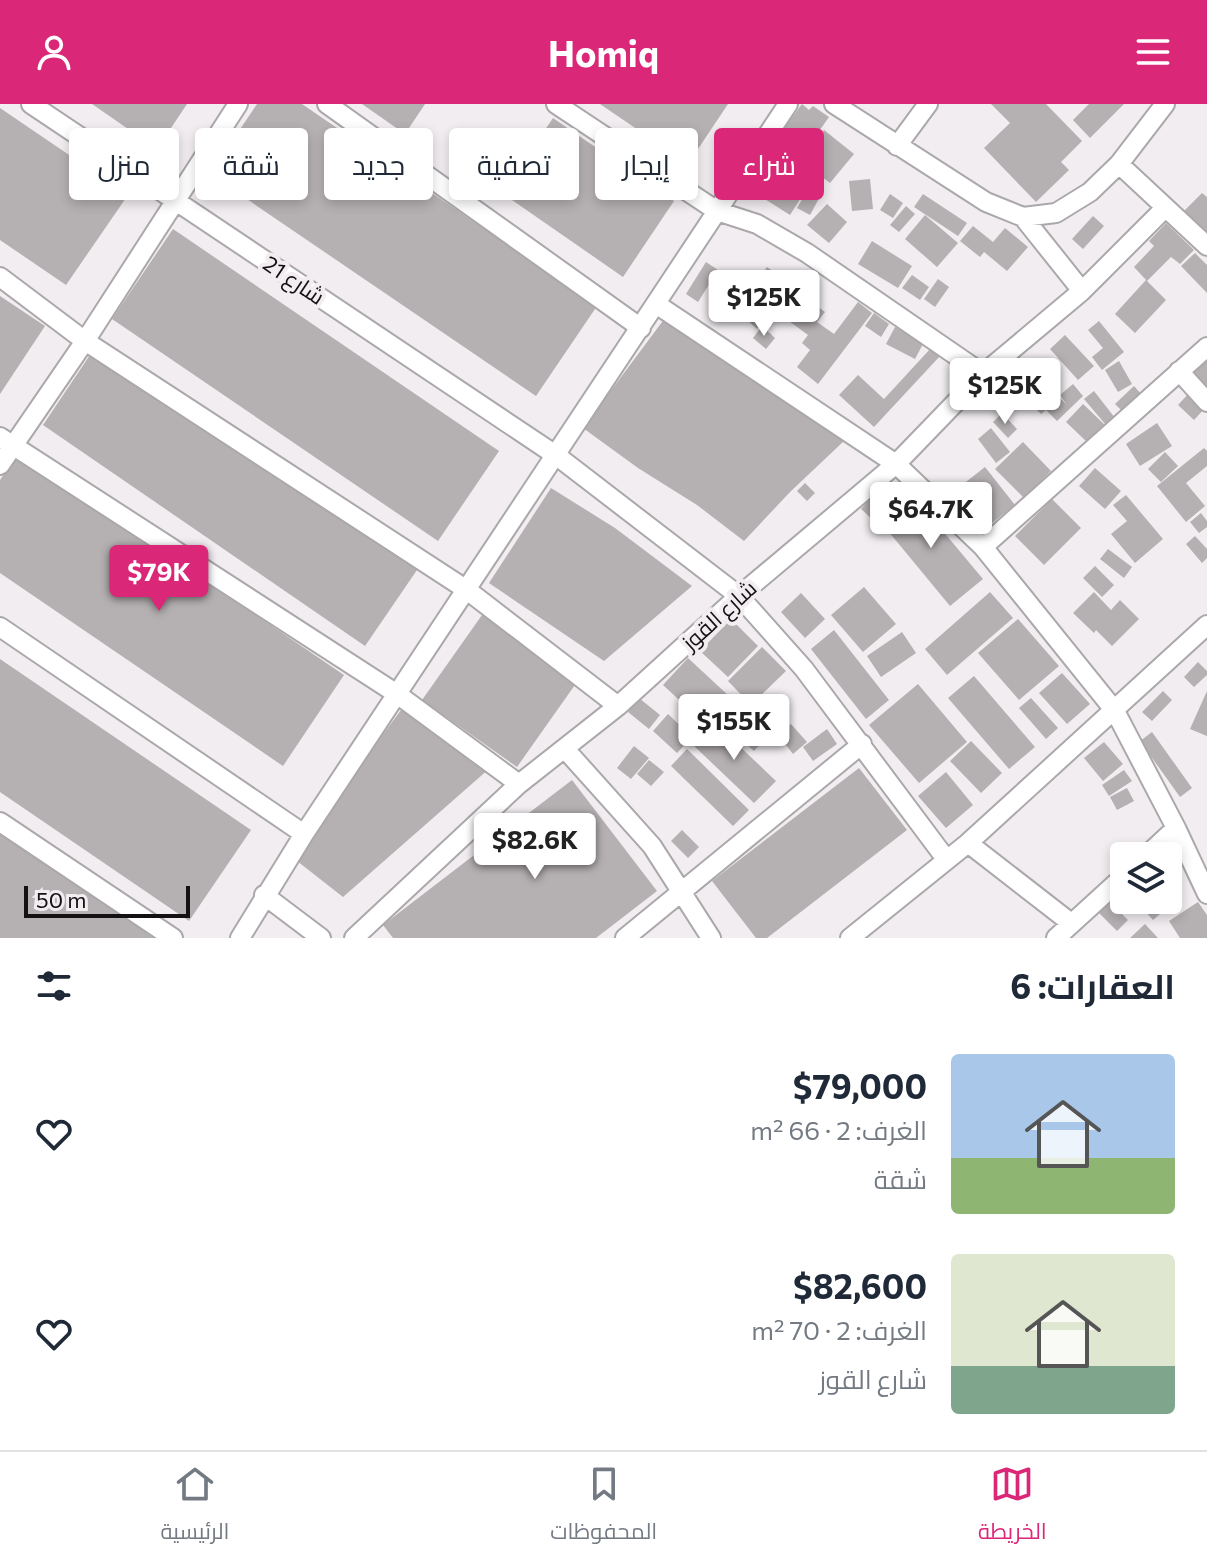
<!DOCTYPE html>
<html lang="ar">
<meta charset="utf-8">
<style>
:root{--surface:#fff;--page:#f6f6f7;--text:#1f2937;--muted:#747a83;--line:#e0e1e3;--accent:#db2777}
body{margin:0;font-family:Commissioner,Cairo,sans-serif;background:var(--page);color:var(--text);direction:rtl;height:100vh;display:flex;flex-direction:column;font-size:30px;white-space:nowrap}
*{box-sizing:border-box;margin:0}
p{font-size:26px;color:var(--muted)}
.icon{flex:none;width:44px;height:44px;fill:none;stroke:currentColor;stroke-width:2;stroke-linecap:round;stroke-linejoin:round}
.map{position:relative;height:834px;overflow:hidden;direction:ltr}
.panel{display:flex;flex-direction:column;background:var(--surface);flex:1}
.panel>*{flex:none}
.top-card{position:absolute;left:24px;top:24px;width:800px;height:72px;direction:rtl;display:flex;gap:16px}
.buttons{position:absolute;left:1110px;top:738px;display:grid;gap:16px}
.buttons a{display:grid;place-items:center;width:72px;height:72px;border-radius:8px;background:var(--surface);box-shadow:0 4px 12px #0003;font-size:40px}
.scale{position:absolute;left:24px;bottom:20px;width:166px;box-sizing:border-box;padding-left:8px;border:4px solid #131112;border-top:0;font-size:22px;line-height:28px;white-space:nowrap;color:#131112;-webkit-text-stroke:6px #f1edf1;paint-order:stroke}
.price{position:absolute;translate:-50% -68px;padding:0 18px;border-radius:8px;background:#fff;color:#222;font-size:26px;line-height:52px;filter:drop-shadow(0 2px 4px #0008)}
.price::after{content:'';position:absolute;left:50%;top:48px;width:24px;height:18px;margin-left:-12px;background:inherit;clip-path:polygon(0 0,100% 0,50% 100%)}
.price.active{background:var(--accent);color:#fff}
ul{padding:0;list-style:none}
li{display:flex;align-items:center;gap:24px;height:200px;padding:0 32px}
li span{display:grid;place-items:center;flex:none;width:224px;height:160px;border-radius:8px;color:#555}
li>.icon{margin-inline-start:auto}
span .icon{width:96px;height:96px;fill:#fffc;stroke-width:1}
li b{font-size:34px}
h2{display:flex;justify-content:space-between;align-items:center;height:96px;padding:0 32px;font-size:34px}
.pill{padding:0 28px;border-radius:8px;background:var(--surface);box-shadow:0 4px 12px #0003;font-size:28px;line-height:72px}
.pill.active{background:var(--accent);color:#fff}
header{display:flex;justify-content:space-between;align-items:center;height:104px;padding:0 32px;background:var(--accent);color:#fff;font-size:36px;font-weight:700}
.dock{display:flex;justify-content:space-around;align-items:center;height:112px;border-top:2px solid var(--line);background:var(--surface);font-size:22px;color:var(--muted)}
.dock a{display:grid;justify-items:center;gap:4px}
.dock .active{color:var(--accent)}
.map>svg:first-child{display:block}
</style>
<header><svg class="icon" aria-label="menu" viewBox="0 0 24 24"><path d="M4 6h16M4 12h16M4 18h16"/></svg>Homiq<svg class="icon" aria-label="person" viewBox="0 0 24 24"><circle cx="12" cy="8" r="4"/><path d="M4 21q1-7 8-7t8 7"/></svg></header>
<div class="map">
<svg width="1207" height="834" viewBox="0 0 1207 834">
<rect width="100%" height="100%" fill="#f1edf1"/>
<path fill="#b5b0b1" d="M92,0H187L157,45Z
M257,0H302L597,202L536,292L210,70Z
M362,0H425L405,30Z
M600,0H728L688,60Z
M802,0L809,6L813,2L829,13L803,50L778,32Z
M991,0H1046L1082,37L1061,58L1069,66L1036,98L984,44L1010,19Z
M1089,0H1124L1090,34L1073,16Z
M0,4L128,91L66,181L0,136Z
M553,14L674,97L623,173L502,89Z
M824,26L854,50L830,79L800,56Z
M781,41L796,51L783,71L806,86L790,111L752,87Z
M870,75L873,105L852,107L849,77Z
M811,80L823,87L810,111L797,104Z
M1202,89L1207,93V131L1182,109Z
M890,90L903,99L893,114L880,106Z
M923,90L967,119L958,132L914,103Z
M827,100L847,118L829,139L807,121Z
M906,102L915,110L899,128L890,121Z
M925,111L958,139L937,163L905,135Z
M1093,112L1104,122L1083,145L1072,135Z
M1166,119L1194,146L1180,160L1171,153L1147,177L1134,163L1154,142L1149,137Z
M973,122L993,138L1005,124L1028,143L1007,167L984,148L980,153L960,137Z
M173,125L499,347L438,437L112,215Z
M872,137L912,162L898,184L858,160Z
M1195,149L1207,161V189L1181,162Z
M706,158L718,166L698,198L686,190Z
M767,163L789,178L780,191L758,176Z
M912,171L929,183L920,196L902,184Z
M938,175L949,183L935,203L924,195Z
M1146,176L1166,196L1135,229L1115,210Z
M753,185L775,204L757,225L735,205Z
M795,186L825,208L817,218L834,230L858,198L872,209L818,280L797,263L810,246L802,239L808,231L778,209Z
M715,189L731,199L725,209L709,200Z
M0,192L45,222L0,290Z
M874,209L889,220L881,233L865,222Z
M668,210L844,337L790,388L744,437L697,401L638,364L583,324Z
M1099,217L1124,248L1102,266L1092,253L1103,244L1088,226Z
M762,222L775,234L766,245L753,234Z
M895,223L924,238L915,255L886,240Z
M1065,231L1094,262L1078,276L1050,245Z
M931,244L940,252L874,323L839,291L858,271L884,295Z
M94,245L417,466L365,542L43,321Z
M1040,255L1049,264L1039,273L1067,301L1060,291L1073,280L1083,292L1057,317L1046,306L1041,310L1013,282Z
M1207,255V283L1204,286L1187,270Z
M1119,257L1132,280L1118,288L1105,266Z
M1134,282L1142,291L1123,308L1115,300Z
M1094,287L1115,314L1106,321L1084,295Z
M1190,288L1206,303L1194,316L1178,301Z
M1083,300L1105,321L1088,339L1066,318Z
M1002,309L1017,325L1008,334L993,318Z
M1157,319L1172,342L1140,362L1126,340Z
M991,324L1010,348L996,359L978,335Z
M1023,338L1051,367L1024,394L995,365Z
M1204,344L1207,347V362L1186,379L1205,402L1186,418L1157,382Z
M1165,348L1178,362L1161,378L1148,365Z
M18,349L344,571L283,662L0,469V376Z
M985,363L1015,401L992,419L962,381Z
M1095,364L1121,387L1105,405L1079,382Z
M805,379L815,389L807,397L797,387Z
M884,379L895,389L872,415L861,405Z
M551,384L615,424L692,482L604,557L489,479Z
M911,389L983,475L950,502L879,416Z
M1126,391L1163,435L1135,459L1111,430L1127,417L1113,401Z
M1052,395L1081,424L1044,461L1015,432Z
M1201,409L1207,417V423L1199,429L1190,418Z
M1195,432L1207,445V454L1202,459L1186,440Z
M1108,445L1132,463L1124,474L1100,455Z
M1095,462L1114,481L1102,493L1083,474Z
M864,483L896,520L863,548L831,511Z
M990,488L1013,514L947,571L925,545Z
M1094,488L1111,506L1120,496L1139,515L1112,542L1096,526L1094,529L1073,509Z
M801,489L825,515L805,534L781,508Z
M482,511L577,578L517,663L422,596Z
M731,515L758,542L728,573L700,547Z
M1018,515L1059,562L1019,596L978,549Z
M834,526L889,596L866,615L811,545Z
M902,528L916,549L881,573L867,552Z
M762,543L786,567L751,601L728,577Z
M688,554L730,593L705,620L663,581Z
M0,555L251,726L189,817L0,688Z
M1198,558L1207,567V571L1194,583L1184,573Z
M1062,569L1090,600L1067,620L1039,589Z
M974,572L1035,643L1009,665L948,594Z
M918,580L967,638L919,679L869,621Z
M1163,587L1172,596L1152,617L1142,608Z
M1207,587V632L1190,625Z
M639,594L660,611L649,625L628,608Z
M1031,594L1058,624L1046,635L1019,604Z
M404,602L490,664L343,793L292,753Z
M748,604L773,626L754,647L729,625Z
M668,610L692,633L677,649L653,627Z
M714,618L776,677L754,699L692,640Z
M791,620L807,638L793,650L778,631Z
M827,625L837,640L813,657L803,643Z
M1152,628L1192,684L1180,693L1140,637Z
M971,637L1002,669L981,689L950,657Z
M1104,638L1123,660L1103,677L1084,654Z
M634,642L649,654L631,675L617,664Z
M687,645L749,706L733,722L671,662Z
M649,656L664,668L651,682L637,670Z
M859,664L907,726L767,834H756L712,777Z
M1124,666L1132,677L1109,692L1102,681Z
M946,668L973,701L946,724L918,692Z
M572,676L657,787L596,834H393L383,821Z
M1127,684L1134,697L1117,706L1110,693Z
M682,726L699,743L688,754L671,737Z
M0,728L154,834H0Z
M1168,793L1173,799L1153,816L1141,803L1149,796H1168Z
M1109,797L1128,816L1117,827L1098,808Z
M1198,798L1207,811V834H1180L1169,817Z
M1145,820L1158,834H1130Z"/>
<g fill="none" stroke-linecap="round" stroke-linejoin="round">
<defs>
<path id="street" d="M31,0L557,352L739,492L804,565L946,755
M327,0L641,224
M556,0L717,107L757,120L807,149L983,270
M834,0L986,98L1023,113L1056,109L1090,88L1119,60L1165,0
M897,42L928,0
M1119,60L1207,142
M1023,113L1082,187
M0,173L85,237L467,486L618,602
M656,200L896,360L983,443L1115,607L1176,724L1207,790
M1179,267L1207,298
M0,333L397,590L519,680
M0,361L85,237L238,0
M983,443L1207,243
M0,523L304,730
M565,645L652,742L711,834
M0,718L173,834
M968,739L1071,819
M1146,752L1176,724
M264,791L321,834
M240,834L304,730L788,0
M354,834L519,680L618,602L739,492L896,360L983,270L1082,187L1165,104
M625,834L862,640
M850,834L968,739L1207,521
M1056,834L1124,772"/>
</defs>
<use href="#street" stroke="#aba8ab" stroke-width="22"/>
<use href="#street" stroke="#fff" stroke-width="18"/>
</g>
<g text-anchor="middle" stroke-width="8" stroke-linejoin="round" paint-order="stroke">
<g font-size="22" fill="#131112" stroke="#f1edf1">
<text transform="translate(294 176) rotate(34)" y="8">شارع 21</text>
<text transform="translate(719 511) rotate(-42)" y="8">شارع القوز</text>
</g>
</g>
</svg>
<div class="buttons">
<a><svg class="icon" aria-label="layers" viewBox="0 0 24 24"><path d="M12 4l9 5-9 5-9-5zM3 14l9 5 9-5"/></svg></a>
</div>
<div class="scale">50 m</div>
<b class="price" style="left:764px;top:234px">$125K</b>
<b class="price" style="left:1005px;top:322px">$125K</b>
<b class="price" style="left:931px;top:446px">$64.7K</b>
<b class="price active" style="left:159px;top:509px">$79K</b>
<b class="price" style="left:734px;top:658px">$155K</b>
<b class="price" style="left:535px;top:777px">$82.6K</b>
<div class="top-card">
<a class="pill active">شراء</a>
<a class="pill">إيجار</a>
<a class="pill">تصفية</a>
<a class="pill">جديد</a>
<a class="pill">شقة</a>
<a class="pill">منزل</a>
</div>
</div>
<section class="panel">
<h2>العقارات: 6<svg class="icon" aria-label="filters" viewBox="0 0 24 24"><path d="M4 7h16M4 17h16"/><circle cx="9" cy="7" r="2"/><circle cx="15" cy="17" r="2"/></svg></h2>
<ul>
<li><span style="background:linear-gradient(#a9c7e8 65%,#8fb573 0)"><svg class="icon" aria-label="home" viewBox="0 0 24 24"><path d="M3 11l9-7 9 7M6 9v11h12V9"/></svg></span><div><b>$79,000</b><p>الغرف: 2 · 66 m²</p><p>شقة</p></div><svg class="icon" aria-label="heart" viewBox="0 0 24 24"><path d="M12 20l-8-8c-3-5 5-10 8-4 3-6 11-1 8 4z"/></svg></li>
<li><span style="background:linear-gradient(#dfe7d0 70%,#7fa58c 0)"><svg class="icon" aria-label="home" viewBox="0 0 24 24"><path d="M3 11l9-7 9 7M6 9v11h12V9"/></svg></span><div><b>$82,600</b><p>الغرف: 2 · 70 m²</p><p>شارع القوز</p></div><svg class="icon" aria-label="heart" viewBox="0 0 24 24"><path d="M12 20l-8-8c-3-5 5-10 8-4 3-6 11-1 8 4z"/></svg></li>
</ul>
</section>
<nav class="dock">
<a class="active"><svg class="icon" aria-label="map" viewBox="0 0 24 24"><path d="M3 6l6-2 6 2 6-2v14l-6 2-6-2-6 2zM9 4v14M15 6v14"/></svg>الخريطة</a>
<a><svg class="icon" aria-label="saved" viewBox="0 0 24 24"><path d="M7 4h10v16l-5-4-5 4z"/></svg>المحفوظات</a>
<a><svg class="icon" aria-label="home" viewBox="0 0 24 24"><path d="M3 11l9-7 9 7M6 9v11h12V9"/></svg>الرئيسية</a>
</nav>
